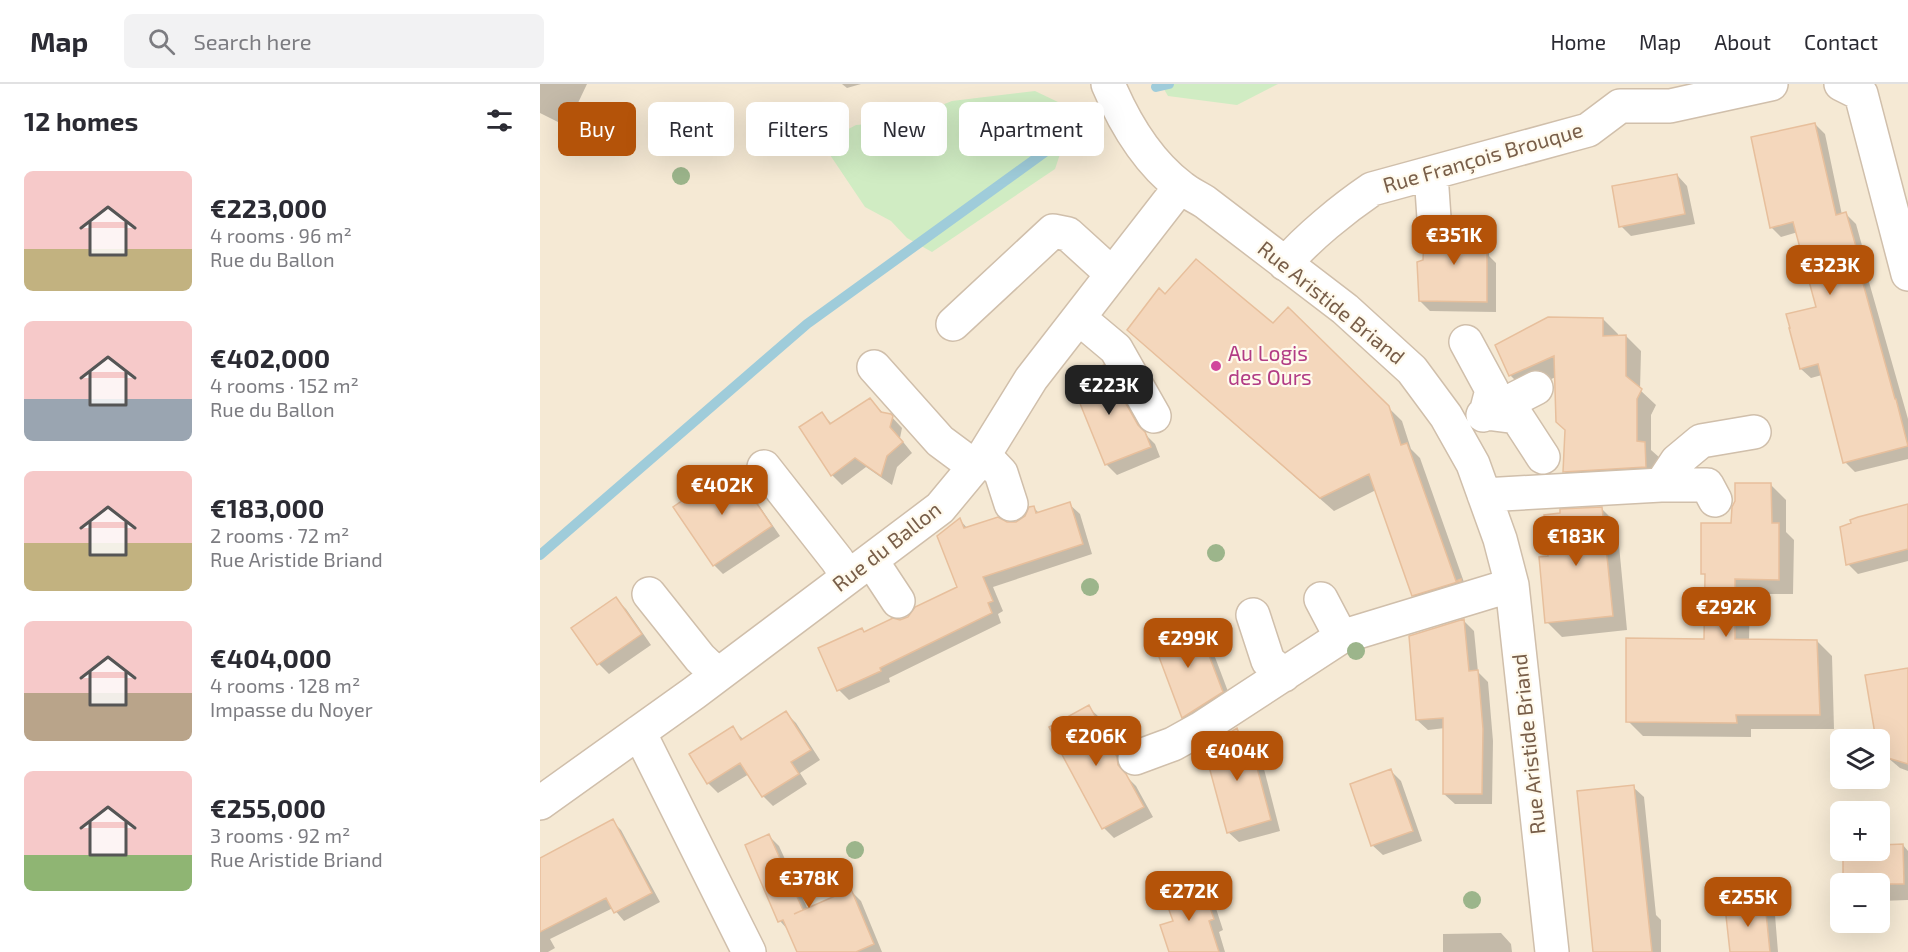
<!DOCTYPE html>
<meta charset="utf-8">
<style>
:root{--surface:#fff;--page:#f2f2f3;--text:#2b2b33;--muted:#7c7c81;--line:#e1e1e2;--accent:#b45309}
body{margin:0;font-family:"Exo 2",sans-serif;background:var(--page);color:var(--text);height:100vh;display:flex;flex-direction:column;font-size:22px;white-space:nowrap}
*{box-sizing:border-box;margin:0}
p{font-size:20px;color:var(--muted)}
.icon{flex:none;width:33px;height:33px;fill:none;stroke:currentColor;stroke-width:2;stroke-linecap:round;stroke-linejoin:round}
.map{position:relative;flex:1;overflow:hidden}
.details{display:flex;flex-direction:column;background:var(--surface);width:540px}
.details>*{flex:none}
.top-card{position:absolute;left:18px;top:18px;width:570px;height:54px;display:flex;gap:12px}
.controls{position:absolute;left:1290px;top:645px;display:grid;gap:12px}
.controls a{display:grid;place-items:center;width:60px;height:60px;border-radius:9px;background:var(--surface);box-shadow:0 6px 24px #0002;font-size:30px}
.price{position:absolute;translate:-50% -51px;padding:0 14px;border-radius:12px;background:var(--accent);color:#fff;font-size:20px;line-height:39px;filter:drop-shadow(0 2px 3px #0008)}
.price::after{content:'';position:absolute;left:50%;top:36px;width:18px;height:14px;margin-left:-9px;background:inherit;clip-path:polygon(0 0,100% 0,50% 100%)}
.price.on{background:#222;color:#fff}
ul{padding:0;list-style:none}
li{display:flex;align-items:center;gap:18px;height:150px;padding:0 24px}
li span{display:grid;place-items:center;flex:none;width:168px;height:120px;border-radius:9px;color:#555}
li>.icon{margin-inline-start:auto}
span .icon{width:72px;height:72px;fill:#fffc;stroke-width:1}
li b{font-size:26px}
h2{display:flex;justify-content:space-between;align-items:center;height:72px;padding:0 24px;font-size:26px}
.pill{padding:0 21px;border-radius:9px;background:var(--surface);box-shadow:0 6px 24px #0002;font-size:21px;line-height:54px}
.pill.on{background:var(--accent);color:#fff}
header{display:flex;align-items:center;gap:36px;box-sizing:border-box;height:84px;padding:0 30px;background:var(--surface);border-bottom:2px solid var(--line)}
header strong{font-size:28px}
nav{display:flex;gap:33px;margin-inline-start:auto;font-size:21px}
.search{width:420px;height:54px;background:var(--page);display:flex;align-items:center;gap:15px;box-sizing:border-box;padding:0 21px;border-radius:9px;color:var(--muted);font-size:22px}
main{display:flex;flex:1;min-height:0}
.map>svg:first-child{display:block}
</style>
<header>
<strong>Map</strong>
<div class="search"><svg class="icon" aria-label="search" viewBox="0 0 24 24"><circle cx="10" cy="10" r="6"/><path d="M15 15l6 6"/></svg>Search here</div>
<nav><a>Home</a><a>Map</a><a>About</a><a>Contact</a></nav>
</header>
<main>
<section class="details">
<h2>12 homes<svg class="icon" aria-label="filters" viewBox="0 0 24 24"><path d="M4 7h16M4 17h16"/><circle cx="9" cy="7" r="2"/><circle cx="15" cy="17" r="2"/></svg></h2>
<ul>
<li><span style="background:linear-gradient(#f6c9c9 65%,#c2b280 0)"><svg class="icon" aria-label="home" viewBox="0 0 24 24"><path d="M3 11l9-7 9 7M6 9v11h12V9"/></svg></span><div><b>€223,000</b><p>4 rooms · 96 m²</p><p>Rue du Ballon</p></div></li>
<li><span style="background:linear-gradient(#f6c9c9 65%,#9aa5b1 0)"><svg class="icon" aria-label="home" viewBox="0 0 24 24"><path d="M3 11l9-7 9 7M6 9v11h12V9"/></svg></span><div><b>€402,000</b><p>4 rooms · 152 m²</p><p>Rue du Ballon</p></div></li>
<li><span style="background:linear-gradient(#f6c9c9 60%,#c2b280 0)"><svg class="icon" aria-label="home" viewBox="0 0 24 24"><path d="M3 11l9-7 9 7M6 9v11h12V9"/></svg></span><div><b>€183,000</b><p>2 rooms · 72 m²</p><p>Rue Aristide Briand</p></div></li>
<li><span style="background:linear-gradient(#f6c9c9 60%,#b9a48a 0)"><svg class="icon" aria-label="home" viewBox="0 0 24 24"><path d="M3 11l9-7 9 7M6 9v11h12V9"/></svg></span><div><b>€404,000</b><p>4 rooms · 128 m²</p><p>Impasse du Noyer</p></div></li>
<li><span style="background:linear-gradient(#f6c9c9 70%,#8fb573 0)"><svg class="icon" aria-label="home" viewBox="0 0 24 24"><path d="M3 11l9-7 9 7M6 9v11h12V9"/></svg></span><div><b>€255,000</b><p>3 rooms · 92 m²</p><p>Rue Aristide Briand</p></div></li>
</ul>
</section>
<div class="map">
<svg width="1368" height="868" viewBox="0 0 1368 868">
<rect width="100%" height="100%" fill="#fdf6e6"/>
<path fill="#f5e9d4" fill-rule="evenodd" d="M0,0H1368V868H0ZM1300,656H1340V694H1300ZM1300,728H1340V766H1300ZM1300,800H1340V838H1300Z"/>
<path fill="#d0ecc3" d="M621,0H738L697,21L628,12Z
M495,7L518,18L529,43L515,85L392,168L367,154L351,137L325,123L282,59L316,41L361,37L412,17Z"/>
<path fill="#0003" d="M0,0H47L28,40L19,35L18,38L0,29Z
M302,0H321L307,4Z
M1275,40L1285,50L1302,131L1306,130L1316,140L1328,183L1325,184L1368,335V375L1315,388L1305,378L1282,291L1271,294L1261,285L1278,224L1258,148L1241,153L1231,143Z
M1137,91L1147,102L1155,140L1091,152L1081,142Z
M939,139L949,149V172L956,179V228L890,227L880,217L885,178L895,154Z
M626,212L733,241L748,225L862,337L871,365L880,374L925,501L887,525L873,511L836,406L794,427L602,259Z
M1063,235L1078,250V253L1086,252L1101,267L1100,306L1116,321L1111,331V366L1120,374V398L1039,402L1024,387L1027,347L1016,293L985,306L970,291Z
M563,283L574,293L608,353L615,360L620,373L577,391L566,380Z
M330,315L344,330L350,331L362,344L360,354L372,369L357,383L352,401L326,383L302,401L292,391L282,330L292,340Z
M192,385L201,395L240,452L183,490L174,481Z
M1231,401L1246,416V448L1254,456L1253,510H1210L1209,557H1277L1292,572L1294,645H1211V653L1103,652L1088,637L1165,556L1167,493L1163,489L1193,440Z
M529,420L540,430L552,470L453,503L463,527L458,530L461,539L349,594L350,598L309,616L299,606L360,537L369,534L419,503L420,436L428,445L477,439L486,433L493,423L499,429Z
M1368,421V477L1318,490L1308,480Z
M1062,425L1077,440L1087,546L1022,553L1007,538L1009,473Z
M76,515L86,525L111,561L69,590L59,580L34,544Z
M924,537L934,547L938,588L948,598L953,657L952,720H915L904,710L905,644L888,646L877,636Z
M657,542L667,552L692,618L653,643L643,633Z
M1368,585V687L1360,684L1341,668L1340,658Z
M548,623L559,633L586,684L587,693L596,702L613,733L574,754L564,744Z
M246,629L256,639L280,676L260,689L267,700L233,722L223,712L209,690L178,709L168,699L192,644L204,656Z
M696,645L704,653L707,652L718,662L740,747L699,758L688,748Z
M851,687L861,697L882,757L843,771L832,761Z
M1093,703L1104,713L1116,831L1121,836V868H1054Z
M72,737L81,746L120,818L84,837L73,824L10,855L15,864L8,868H0V775Z
M229,752L239,762L268,826L311,807L321,817L342,868H258L249,847L240,837Z
M1363,761L1368,767V816L1340,817V762Z
M662,802L672,812L683,846L679,848L685,868H630L635,838Z
M1224,821L1235,831L1238,868H1191Z
M961,849L971,860L972,868H903V850Z"/>
<g fill="none" stroke-linecap="round" stroke-linejoin="round">
<path stroke="#9fccda" stroke-width="10" d="M616,3L629,0
M0,471L267,240L523,55"/>
</g>
<path fill="#f4d7bc" stroke="#e7bf9c" stroke-width="1.5" d="M1275,39L1296,131L1306,128L1319,173L1316,174L1355,315H1356L1368,362L1303,379L1278,280L1260,285L1249,244H1250L1246,230L1276,223L1253,138L1230,144L1211,53Z
M1137,90L1145,130L1079,143L1072,102Z
M912,137H939L940,167H947V218L879,217L877,178L883,176L884,149L895,153L904,150L911,143Z
M656,175L733,239L748,223L849,322L861,361L867,359L916,497L921,495V497L872,512L829,390L780,414L587,246L619,204L625,210Z
M1008,233L1063,234V252L1086,251V292L1102,305L1097,315V357L1105,358L1106,383L1023,388L1025,346L1016,338L1014,272L969,292L955,261Z
M564,281L598,341L605,348L611,363L565,381L530,295Z
M330,314L341,328L351,330L353,332L350,343L363,358L347,372L341,392L315,374L291,392L259,343L282,328L290,340Z
M192,383L232,442L173,482L133,423Z
M1195,399H1231L1232,439H1239V496L1195,495V555L1277,556L1280,631H1196L1197,639L1086,638V554L1164,555L1165,490H1161V439H1191L1192,423L1195,417Z
M530,418L543,460L443,493L453,517L448,519L452,529L340,584L341,587L297,607L278,564L322,544L324,548L353,534L360,536L368,533L375,523L417,503L397,452L420,434L424,444L458,433L467,438H476L485,432L489,423L494,422L496,429Z
M1368,420V465L1306,481L1300,443L1311,439L1310,436L1318,433Z
M1062,423L1073,532L1005,539L999,473L1008,472L1004,431L1020,429V425Z
M76,513L102,550L57,581L31,544Z
M924,535L929,587L938,586L943,645L942,710H903V634L876,636L869,552Z
M657,540L683,608L642,634L613,557Z
M1368,584V680L1348,674L1340,668V656H1336L1325,591Z
M549,621L577,673L578,681L586,690L604,723L562,745L520,667L521,666L509,643Z
M246,627L271,666L251,678L259,690L222,713L200,679L167,700L149,670L193,642L201,656Z
M697,644L700,652L708,650L731,736L687,749L664,664Z
M851,685L873,747L831,762L810,700Z
M1094,701L1112,868H1053L1037,707Z
M73,735L112,809L74,829L66,814L0,848V774Z
M229,750L263,826L254,830L311,805L334,860L316,868H257L243,836L238,838L205,761Z
M1363,760L1364,800H1303V766H1340V761Z
M662,800L674,835L669,837L679,868H629L620,841L633,837L624,812Z
M1225,819L1230,868H1190L1185,823Z"/>
<g fill="none" stroke-linecap="round" stroke-linejoin="round">
<defs>
<path id="minor" d="M568,0C584,38 608,78 641,103C648,109 657,113 665,118L805,225L872,286L906,332L933,380L960,455L972,501L1012,868
M1301,0L1321,10L1368,190
M891,90L894,134
M745,180C767,154 804,124 832,105L1048,46L1080,22H1130L1231,0
M539,234L576,265L614,332
M413,240L513,147L528,150L572,190
M926,258L952,306L946,329L977,333L1003,373
M334,283L400,357L435,383
M943,331L996,304
M444,371L461,389L471,420
M224,383L297,476L308,493
M1121,401H1167L1175,416
M944,411L1121,401L1137,377L1161,357L1214,348
M331,476L358,517
M109,510L160,574L178,591
M781,515L801,553
M713,531L728,577L744,591
M99,648L209,868
M595,674L633,660L660,645L801,553L972,501
M0,719L154,609L400,424L444,371L491,295L640,103"/>
</defs>
<use href="#minor" stroke="#d0bfab" stroke-width="36"/>
<use href="#minor" stroke="#fff" stroke-width="33"/>
</g>
<g fill="#9cb58b">
<circle cx="141" cy="92" r="9"/>
<circle cx="676" cy="469" r="9"/>
<circle cx="550" cy="503" r="9"/>
<circle cx="816" cy="567" r="9"/>
<circle cx="315" cy="766" r="9"/>
<circle cx="932" cy="816" r="9"/>
</g>
<circle fill="#d1479c" stroke="#fffaed" stroke-width="2" cx="676" cy="282" r="6"/>
<g text-anchor="middle" stroke-width="4.5" stroke-linejoin="round" paint-order="stroke">
<g font-size="21" fill="#785e49" stroke="#fffaed">
<text transform="translate(943 74) rotate(-16)" y="7">Rue François Brouque</text>
<text transform="translate(791 219) rotate(39)" y="7">Rue Aristide Briand</text>
<text transform="translate(347 463) rotate(-38)" y="7">Rue du Ballon</text>
<text transform="translate(989 660) rotate(-96)" y="7">Rue Aristide Briand</text>
</g>
<g font-size="21" fill="#b23c85" stroke="#fffaed" text-anchor="start">
<text x="688" y="277">Au Logis<tspan x="688" dy="24">des Ours</tspan></text>
</g>
</g>
</svg>
<div class="controls">
<a><svg class="icon" aria-label="layers" viewBox="0 0 24 24"><path d="M12 4l9 5-9 5-9-5zM3 14l9 5 9-5"/></svg></a>
<a>+</a>
<a>−</a>
</div>
<b class="price" style="left:914px;top:182px">€351K</b>
<b class="price" style="left:1290px;top:212px">€323K</b>
<b class="price on" style="left:569px;top:332px">€223K</b>
<b class="price" style="left:182px;top:432px">€402K</b>
<b class="price" style="left:1036px;top:483px">€183K</b>
<b class="price" style="left:1186px;top:554px">€292K</b>
<b class="price" style="left:648px;top:585px">€299K</b>
<b class="price" style="left:556px;top:683px">€206K</b>
<b class="price" style="left:697px;top:698px">€404K</b>
<b class="price" style="left:269px;top:825px">€378K</b>
<b class="price" style="left:649px;top:838px">€272K</b>
<b class="price" style="left:1208px;top:844px">€255K</b>
<div class="top-card">
<a class="pill on">Buy</a>
<a class="pill">Rent</a>
<a class="pill">Filters</a>
<a class="pill">New</a>
<a class="pill">Apartment</a>
</div>
</div>
</main>
